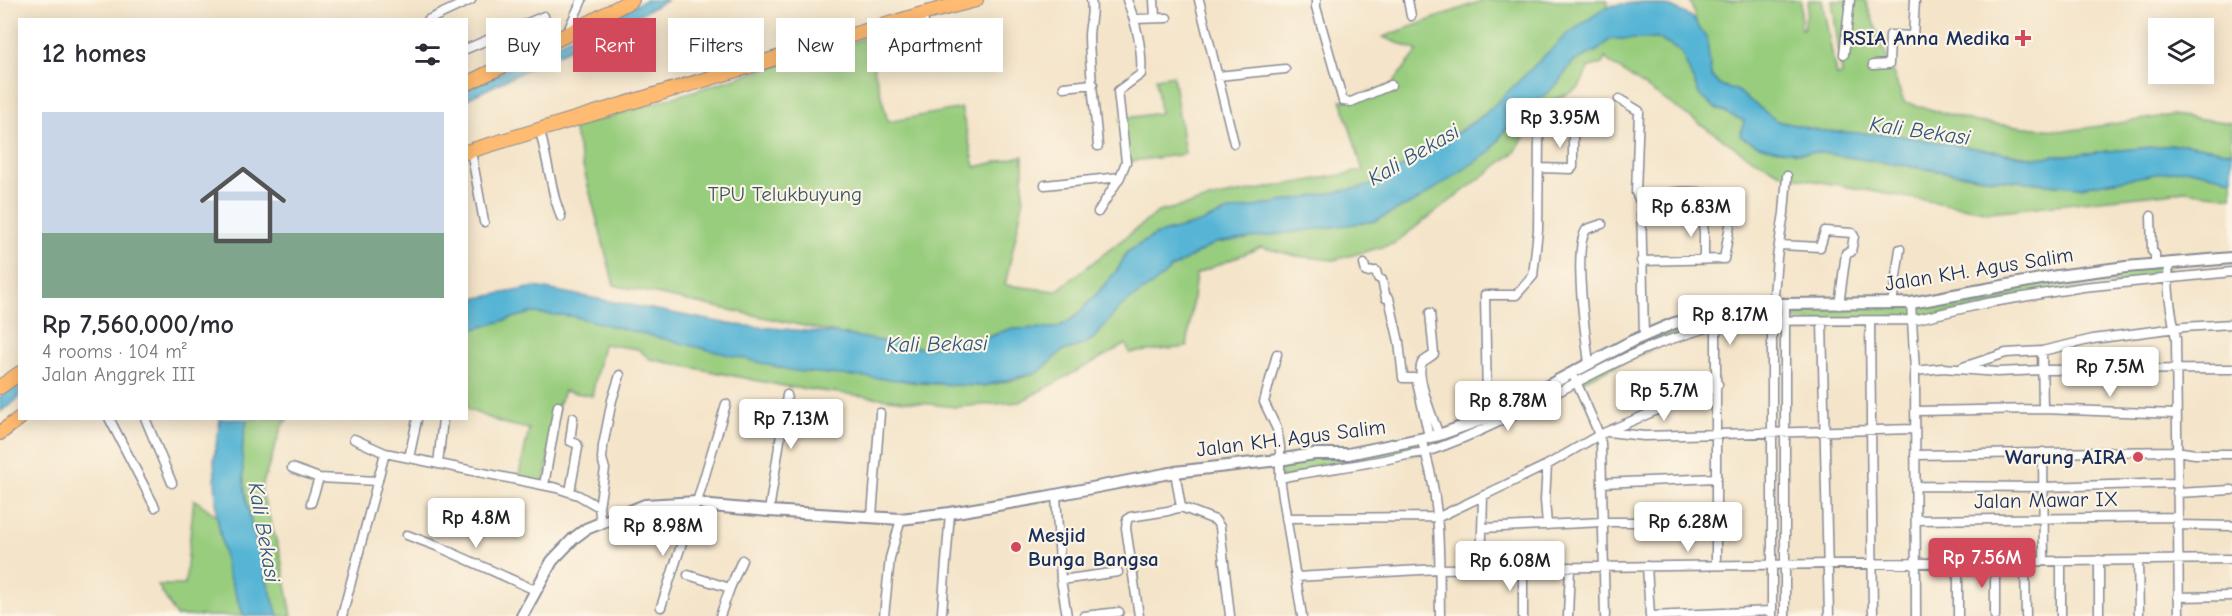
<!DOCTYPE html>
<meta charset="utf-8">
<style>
:root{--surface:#fff;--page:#f7f7f7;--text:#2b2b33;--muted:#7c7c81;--line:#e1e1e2;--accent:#d1495b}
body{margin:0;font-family:"Comic Neue",sans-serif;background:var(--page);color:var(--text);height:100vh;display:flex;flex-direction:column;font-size:22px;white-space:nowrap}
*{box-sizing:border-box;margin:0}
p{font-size:20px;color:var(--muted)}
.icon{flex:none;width:33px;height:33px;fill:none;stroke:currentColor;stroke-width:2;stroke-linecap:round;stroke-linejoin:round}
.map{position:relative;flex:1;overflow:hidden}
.details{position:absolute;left:18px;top:18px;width:450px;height:402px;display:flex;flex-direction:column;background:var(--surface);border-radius:0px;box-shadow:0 3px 15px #0003}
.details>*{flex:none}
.hud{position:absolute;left:486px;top:18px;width:570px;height:54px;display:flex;gap:12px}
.controls{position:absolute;left:2148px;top:18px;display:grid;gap:12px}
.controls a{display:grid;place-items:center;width:66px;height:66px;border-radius:0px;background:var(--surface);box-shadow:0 3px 15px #0003;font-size:30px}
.price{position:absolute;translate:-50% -51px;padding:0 14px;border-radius:6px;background:#fff;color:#222;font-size:20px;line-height:39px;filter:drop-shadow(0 2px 3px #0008)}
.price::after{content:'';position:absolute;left:50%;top:36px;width:18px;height:14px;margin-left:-9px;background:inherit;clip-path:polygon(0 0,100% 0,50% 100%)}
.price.active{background:var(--accent);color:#fff}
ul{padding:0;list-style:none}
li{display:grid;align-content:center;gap:12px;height:318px;padding:0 24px}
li+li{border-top:2px solid var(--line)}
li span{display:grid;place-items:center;height:186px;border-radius:0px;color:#555}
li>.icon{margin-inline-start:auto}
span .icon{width:108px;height:108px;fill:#fffc;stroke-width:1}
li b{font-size:26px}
h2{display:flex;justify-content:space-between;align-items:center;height:72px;padding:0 24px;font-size:26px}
.chip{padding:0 21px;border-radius:0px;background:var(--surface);box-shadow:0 3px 15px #0003;font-size:21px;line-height:54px}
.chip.active{background:var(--accent);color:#fff}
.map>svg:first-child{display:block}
</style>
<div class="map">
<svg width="2232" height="616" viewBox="0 0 2232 616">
<rect width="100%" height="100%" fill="#fcf5e5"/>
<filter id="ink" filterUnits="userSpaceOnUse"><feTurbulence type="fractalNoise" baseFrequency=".0167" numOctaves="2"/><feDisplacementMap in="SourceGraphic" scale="12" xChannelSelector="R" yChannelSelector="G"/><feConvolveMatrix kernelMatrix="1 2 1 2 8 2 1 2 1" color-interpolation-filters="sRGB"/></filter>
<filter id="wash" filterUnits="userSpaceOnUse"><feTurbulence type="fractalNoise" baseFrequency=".008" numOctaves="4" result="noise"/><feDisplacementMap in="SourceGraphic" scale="24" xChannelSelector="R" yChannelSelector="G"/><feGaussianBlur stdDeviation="1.35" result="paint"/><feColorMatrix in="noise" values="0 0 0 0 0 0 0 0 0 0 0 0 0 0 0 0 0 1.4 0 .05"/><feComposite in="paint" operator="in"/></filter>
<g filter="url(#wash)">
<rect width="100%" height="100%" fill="#f4e4c9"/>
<path fill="#99cd7e" stroke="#5a7e6e" stroke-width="1.5" d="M1484,0H1607L1608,6L1566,35L1484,115L1422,156L1369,187L1226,212L1200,223L1155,235L1127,252L1118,269L1094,297L1074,318L1057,328L1009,329L984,339L923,348L841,334L614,285L573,128L866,38L888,122L961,108L975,167L1023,156V203L1005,285L1056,291L1158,212L1222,196L1363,171L1341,99L1343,101L1391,85L1418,51L1383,37Z
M1690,0H1801V29L1804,28L1809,0H1822L1836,75L1840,76L1842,74L1832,0H1865L1904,102L1976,122L2066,131L2172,115L2232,123V152L2185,144L2035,158L1895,135L1822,131L1777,121L1736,90L1719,85L1711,75Z
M1610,39H1659L1681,52L1700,96L1716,108L1745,121L1795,153L1815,152L1983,178L2080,187L2185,169L2232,179V197L2185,191L1990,212L1787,176L1748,156L1613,65L1605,58L1602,64L1589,67L1579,88L1543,106L1515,152L1393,244L1334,260L1296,256L1261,247L1196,274L1187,347L1129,353L1126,344L1020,402L955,407L789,387L650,359L638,349L603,344L592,396L564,391L558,406L544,485L518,480L529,429L502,423L467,409L466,331L531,312L571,316L916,383L983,386L1014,380L1039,372L1062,351L1083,345L1094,338L1120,307L1136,294L1155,283L1170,269L1215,243L1375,221L1490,152L1505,130L1557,84L1573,62L1598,50Z
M1173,75L1185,154L1126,162L1120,119L1160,113L1156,78Z
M2169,264L2167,279L2083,287L1913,320L1785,321V304L1911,303Z
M1773,305L1771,320L1720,323L1717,311Z
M1716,310L1717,326L1690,332L1426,452L1280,478L1279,460L1348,454L1439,435L1571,372Z
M248,419H288L282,426L261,489L280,554L292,616H278C262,563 229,471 248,419Z
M194,499L217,516L227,571L244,616H176L158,585H185Z"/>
<path fill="#56b5d5" stroke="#38729a" stroke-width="1.5" d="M645,0H668L467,99L466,89Z
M1642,2L1671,7L1692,17L1707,39L1711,75L1719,85L1736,90L1777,121L1822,131L1895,135L2035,158L2185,144L2232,152V179L2185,169L2080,187L1987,178L1815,152C1789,153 1762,150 1740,136L1744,121L1716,108L1700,96L1681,52L1659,39H1611L1598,50L1573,62L1557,84L1505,130L1490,152L1418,200L1375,221L1215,243L1170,269L1155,283L1120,307L1094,338L1083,345L1062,351L1039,372L983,386L956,385L794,371L571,316L531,313L467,331V300L535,287L735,325L841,334L923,348L984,339L1009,329L1057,328L1074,318L1094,297L1118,269L1127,252L1155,235L1200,223L1226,212L1369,186L1422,156L1484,115L1566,35L1608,6Z
M19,382V398L0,412V397Z
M220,419H248C229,471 262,563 278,616H244L227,571L217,516L214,459Z"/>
</g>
<g filter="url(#ink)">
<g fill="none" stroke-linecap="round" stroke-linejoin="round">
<defs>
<path id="minor" d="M1091,0C1094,13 1089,24 1089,37C1090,74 1095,110 1098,146
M1154,0L1155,18
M1199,0L1234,143
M1316,0V7L1343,101L1351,102L1391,85
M1408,0L1411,16
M922,14L930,47
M1134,19L1167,18
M428,20L471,0
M566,35L582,0
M466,49L544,16
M1844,54L1850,0
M1873,65L1889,64L1890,35L1913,36L1915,0
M1218,76L1285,69
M1064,87L1093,84
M1619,99L1639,111L1636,193L1641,203L1644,336
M540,130L555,199L561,217
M471,151L484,222
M1539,168L1571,169L1573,167V120
M1045,185L1120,177
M1699,192L1704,233V260
M1098,212L1120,177L1126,162L1118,91L1141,74C1143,49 1136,23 1127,0
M1642,216H1703
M2151,216L2152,251L2155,254V265
M1780,245L1820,247L1825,231L1852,233L1854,236L1851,252L1846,253L1839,305
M1641,261L1724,259L1735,197C1700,192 1674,185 1641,203
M1364,264L1366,272L1376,271L1378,278L1382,280L1386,298H1389L1399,342L1403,378H1416L1429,437
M2169,264C2166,290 2172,313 2176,339L2179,616
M1911,303L1915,371L1916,616
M1892,304L1900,249
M1716,310V565
M1430,313L1434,354C1430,358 1425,359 1422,363C1415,375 1434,422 1439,435
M1870,321L1873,616
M1822,322L1829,616
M2042,351L2043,409
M1277,354L1264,402L1277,429L1280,447V478L1302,616
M1589,363C1586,339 1572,245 1587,229L1602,224
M1963,367L2006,353L2042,351L2093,339L2184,327L2232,324
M1915,371L1943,368L1998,372L2042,370L2232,369
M1575,379L1596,427L1601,443L1605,616
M1915,411L2043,409L2176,414
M1489,417L1487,403L1485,295H1516L1533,276L1538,230L1539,135
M109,418L155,507
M145,418L172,483
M1608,432L1644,436L1915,429
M354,439L385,453L557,488L578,495L599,507L601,524
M1421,439C1442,498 1439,555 1440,616
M2043,452L2044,561
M1915,455L2176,451L2195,454H2232
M409,458L417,420
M438,464L443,419
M292,468L319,478
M1280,478C1323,469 1367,465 1411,454C1417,453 1423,453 1429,451C1503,426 1569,383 1640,351C1670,338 1700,330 1731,321L1913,320L1987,303L2083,287L2232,272
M1602,483L1717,478
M544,485L558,406
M1916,486L2043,487L2177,483
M570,492L578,447L577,444L570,441L573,418
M2177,493L2232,490
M1056,495L1061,580L1067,616
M311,503L319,478L378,481
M599,507L605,469L602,459L603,446L612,400L620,375
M1181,507L1215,520L1220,527L1230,616
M769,511L787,395
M872,516L880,413
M1286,518L1439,517L1547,465L1599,435L1718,384
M1916,520L2177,517
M1547,525L1545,500L1547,465
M2177,525L2232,526
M1482,528L1603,522H1716
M407,535L439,547L535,590
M2138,560L2139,616
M2025,561L2026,616
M2061,561V616
M1958,562V616
M1995,562V616
M1647,566L1650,616
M1523,568V616
M1481,569L1483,496
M688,575L730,588L720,616
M1296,577L1439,569L2232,559
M1061,580L1118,572
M730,588L742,560
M2178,597L2232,596
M661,607L691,515L697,502L726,404
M942,612L950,513
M342,616L385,453
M884,616L890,558L901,519
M1084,616L1119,612
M1139,616L1126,528L1127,520L1130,517L1168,511L1181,507L1175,472
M1568,616L1570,567
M1650,616L1772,611
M1772,616V321L1777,257L1784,213L1787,176
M1785,616V304
M2099,616V560"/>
<path id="tertiary" d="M522,616L552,561L574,538L586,529L645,505L697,502L711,506L769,511L901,519L950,513L1045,497L1175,472L1279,460L1314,454H1348L1439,435L1489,417L1632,341L1672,324L1716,310L1774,304L1911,303L2057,276L2126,267L2232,258"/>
<path id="primary" d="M466,84L566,35L632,0
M466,152L922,14L976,0
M0,387L20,373
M0,433L20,418"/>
</defs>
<use href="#minor" stroke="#888a94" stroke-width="11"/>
<use href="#tertiary" stroke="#888a94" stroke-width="14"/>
<use href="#primary" stroke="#888a94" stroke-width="16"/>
<use href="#minor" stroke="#fff" stroke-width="8"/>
<use href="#tertiary" stroke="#fff" stroke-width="10"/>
<use href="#primary" stroke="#ffbb71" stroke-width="14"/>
</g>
</g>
<g fill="#d1495b" stroke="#fcf5e5" stroke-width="2">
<path d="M2020 29h6v6h6v6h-6v6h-6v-6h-6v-6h6z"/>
<circle cx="2138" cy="457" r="6"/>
<circle cx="1016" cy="547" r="6"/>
</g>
<g text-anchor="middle" stroke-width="4.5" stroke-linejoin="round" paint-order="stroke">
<g font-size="21" font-weight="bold" fill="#1b2f5e" stroke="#fcf5e5" text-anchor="end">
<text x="2010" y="45">RSIA Anna Medika</text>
<text x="2126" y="464">Warung AIRA</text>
<text x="1028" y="542" text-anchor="start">Mesjid<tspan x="1028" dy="24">Bunga Bangsa</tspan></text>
</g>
<g font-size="21" fill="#3a5666" stroke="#fcf5e5">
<text x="785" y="201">TPU Telukbuyung</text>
</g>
<g font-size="21" fill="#1b2f5e" stroke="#fcf5e5">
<text transform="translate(1979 269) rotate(-9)" y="7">Jalan KH. Agus Salim</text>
<text transform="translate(1291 438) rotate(-7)" y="7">Jalan KH. Agus Salim</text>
<text transform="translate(2046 500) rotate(-1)" y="7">Jalan Mawar IX</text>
</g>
<g font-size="22" font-style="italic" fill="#2d5782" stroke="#fcf5e5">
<text transform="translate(1920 130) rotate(8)" y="8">Kali Bekasi</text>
<text transform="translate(1413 154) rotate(-30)" y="8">Kali Bekasi</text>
<text transform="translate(937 343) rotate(-1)" y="8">Kali Bekasi</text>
<text transform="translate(265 532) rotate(80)" y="8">Kali Bekasi</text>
</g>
</g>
</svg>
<div class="controls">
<a><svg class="icon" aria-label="layers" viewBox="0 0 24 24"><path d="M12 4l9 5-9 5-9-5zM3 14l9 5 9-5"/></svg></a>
</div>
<b class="price" style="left:1560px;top:149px">Rp 3.95M</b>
<b class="price" style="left:1691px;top:238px">Rp 6.83M</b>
<b class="price" style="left:1730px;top:346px">Rp 8.17M</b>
<b class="price" style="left:2110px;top:398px">Rp 7.5M</b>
<b class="price" style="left:1664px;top:422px">Rp 5.7M</b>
<b class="price" style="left:1508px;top:432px">Rp 8.78M</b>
<b class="price" style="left:791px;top:450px">Rp 7.13M</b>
<b class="price" style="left:476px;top:549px">Rp 4.8M</b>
<b class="price" style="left:1688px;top:553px">Rp 6.28M</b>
<b class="price" style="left:663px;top:557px">Rp 8.98M</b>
<b class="price active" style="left:1982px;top:589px">Rp 7.56M</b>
<b class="price" style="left:1510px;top:592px">Rp 6.08M</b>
<div class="hud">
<a class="chip">Buy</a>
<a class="chip active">Rent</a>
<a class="chip">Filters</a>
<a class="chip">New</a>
<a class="chip">Apartment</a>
</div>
<section class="details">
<h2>12 homes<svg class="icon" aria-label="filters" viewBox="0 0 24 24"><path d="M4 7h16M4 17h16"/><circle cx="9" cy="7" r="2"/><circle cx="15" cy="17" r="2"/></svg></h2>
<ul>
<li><span style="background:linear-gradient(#c9d6e8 65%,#7fa58c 0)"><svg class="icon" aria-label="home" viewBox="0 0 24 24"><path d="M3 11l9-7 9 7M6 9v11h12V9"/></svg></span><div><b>Rp 7,560,000/mo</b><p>4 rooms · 104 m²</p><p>Jalan Anggrek III</p></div></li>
</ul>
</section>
</div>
